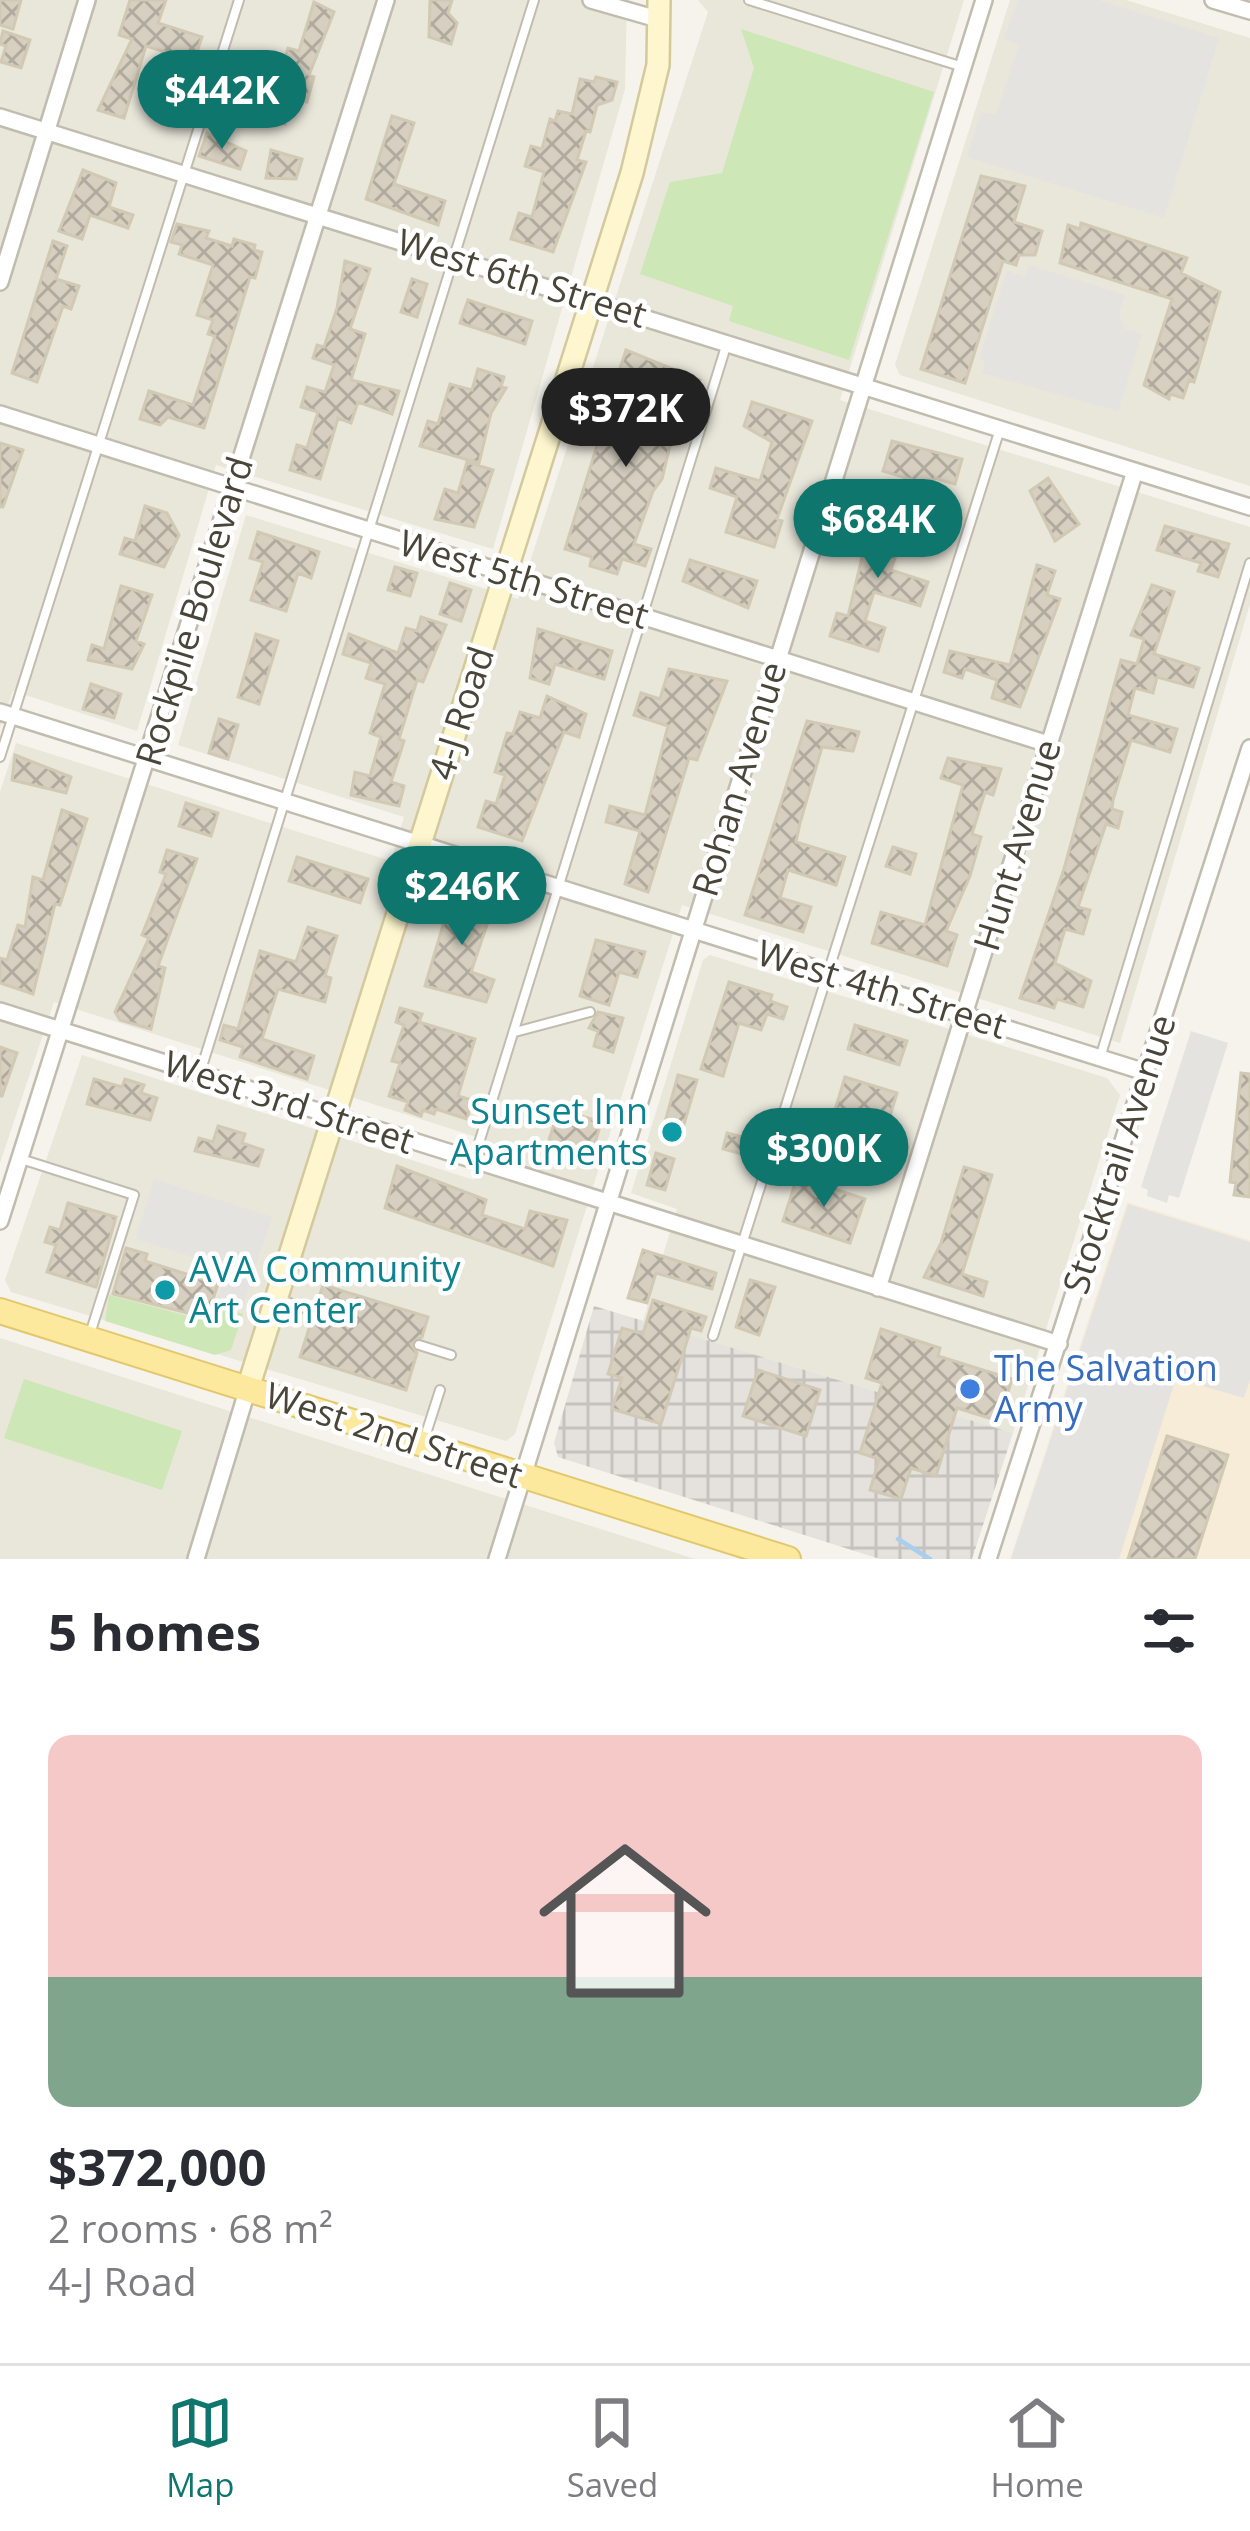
<!DOCTYPE html>
<meta charset="utf-8">
<style>
:root{--surface:#fff;--page:#f7f7f7;--text:#2b2b33;--muted:#7c7c81;--line:#e1e1e2;--accent:#0f766e}
body{margin:0;font-family:"Open Sans",sans-serif;background:var(--page);color:var(--text);height:100vh;display:flex;flex-direction:column;font-size:45px;white-space:nowrap}
*{box-sizing:border-box;margin:0}
p{font-size:39px;color:var(--muted)}
.icon{flex:none;width:66px;height:66px;fill:none;stroke:currentColor;stroke-width:2;stroke-linecap:round;stroke-linejoin:round}
.map{position:relative;height:1559px;overflow:hidden}
.side{display:flex;flex-direction:column;background:var(--surface);flex:1}
.side>*{flex:none}
.price{position:absolute;translate:-50% -102px;padding:0 27px;border-radius:42px;background:var(--accent);color:#fff;font-size:39px;line-height:78px;filter:drop-shadow(0 3px 6px #0008)}
.price::after{content:'';position:absolute;left:50%;top:72px;width:36px;height:27px;margin-left:-18px;background:inherit;clip-path:polygon(0 0,100% 0,50% 100%)}
.price.on{background:#222;color:#fff}
ul{padding:0;list-style:none}
li{display:grid;align-content:center;gap:24px;height:636px;padding:0 48px}
li span{display:grid;place-items:center;height:372px;border-radius:24px;color:#555}
li>.icon{margin-inline-start:auto}
span .icon{width:216px;height:216px;fill:#fffc;stroke-width:1}
li b{font-size:51px}
h2{display:flex;justify-content:space-between;align-items:center;height:144px;padding:0 48px;font-size:51px}
.dock{display:flex;justify-content:space-around;align-items:center;height:168px;border-top:3px solid var(--line);background:var(--surface);font-size:33px;color:var(--muted)}
.dock a{display:grid;justify-items:center;gap:6px}
.dock .on{color:var(--accent)}
.map>svg:first-child{display:block}
</style>
<div class="map">
<svg width="1250" height="1559" viewBox="0 0 1250 1559">
<defs>
<pattern id="industrial-grid" width="8" height="8" patternUnits="userSpaceOnUse" patternTransform="scale(3)"><rect width="8" height="8" fill="#e5e2dd"/><path d="M0 4h8M4 0v8" fill="none" stroke="#c6c3be"/></pattern>
<pattern id="building-cross-hatch" width="8" height="8" patternUnits="userSpaceOnUse" patternTransform="scale(3)"><rect width="8" height="8" fill="#d7d0c1"/><path d="M0 0l8 8M0 8l8-8" fill="none" stroke="#b0ab9e"/></pattern>
</defs>
<rect width="100%" height="100%" fill="#f5f3ec"/>
<path fill="#e9e6da" d="M0,0H627L625,89L493,549L216,465L137,731L13,691L0,727Z
M698,0H964L840,400L1250,527V604L1120,1043L682,905L515,1434L506,1441L11,1292L5,1280L82,1055L474,1180L486,1140L54,1002L0,1163V792L16,743L391,861L404,817L178,745L246,515L518,599L708,12Z
M1010,0H1126L1250,38V486L900,375L895,365Z
M710,955L1107,1078L1120,1095L1013,1433L643,1321L677,1209L631,1193L703,960Z
M0,1338L695,1559H0Z"/>
<path fill="#f6ecd8" d="M1127,1202L1250,1240V1559H1010Z"/>
<path fill="url(#industrial-grid)" d="M594,1306L1013,1433L972,1559H880L558,1457L554,1443Z"/>
<path fill="#cde8b6" d="M741,29L934,92L849,360L729,321L733,306L640,274L670,182L722,173L754,68Z
M109,1295L214,1323L218,1306L243,1314L231,1350L215,1355L105,1321Z
M24,1379L182,1431L162,1490L4,1438Z"/>
<path fill="#e4e3e0" d="M1018,0H1098L1219,38L1164,218L967,157L981,112L996,115L1019,45L1004,39Z
M1029,265L1125,295L1119,314L1125,329L1142,334L1118,411L982,373L985,363L980,356L1007,271L1025,277Z
M1191,1031L1228,1043L1179,1198L1169,1195L1167,1203L1147,1196L1148,1190L1141,1187Z
M154,1179L272,1217L242,1308L217,1301L227,1268L136,1239Z
M1128,1204L1250,1242V1379L1244,1398L1176,1378L1119,1559H1011Z"/>
<g fill="none" stroke-linecap="round" stroke-linejoin="round">
<path stroke="#aacef0" stroke-width="4.5" d="M898,1539L930,1559"/>
</g>
<path fill="url(#building-cross-hatch)" stroke="#d2c9b4" stroke-width="3" d="M0,0H21L13,29L0,25Z
M130,0H166L158,23L202,37L194,61L146,46L124,118L98,110L132,39L119,35Z
M430,0H452L448,13L457,23L451,44L429,37Z
M314,2L334,12L309,75L314,77L307,102L292,97L285,124L270,120L268,112L288,48L299,51Z
M3,31L30,40L21,68L1,62L6,46L0,44Z
M596,77L617,82L612,100L597,105L590,132L586,131L577,160L586,162L553,252L511,239L519,213L532,217L544,172L525,166L531,146L542,149L550,119L555,121L558,111L572,114L580,79L594,82Z
M392,116L414,123L394,184L445,201L438,225L366,199Z
M207,133L246,151L240,169L199,156Z
M271,150L302,159L296,179L266,178Z
M83,170L116,183L109,207L133,215L128,228L90,215L82,239L59,231Z
M981,176L1025,186L1014,222L1042,231L1035,255H1019L1016,265L1003,261L965,383L921,369Z
M1081,223L1187,258L1181,273L1220,292L1194,382L1189,380L1183,398L1170,394L1169,399L1144,385L1172,299L1060,263L1068,225L1080,229Z
M177,224L209,231L206,238L232,246L234,239L255,245L254,250L262,252L255,278L250,277L204,428L168,417L160,425L140,419L149,391L193,405L215,336L208,334L213,320L197,315L213,265L179,254L182,245L171,242Z
M53,241L67,246L56,279L79,286L71,309L63,306L37,382L12,373Z
M345,261L370,269L350,329L365,334L351,380L399,391L392,414L358,402L351,423L338,418L320,479L290,470L297,445L307,448L318,412L301,407L307,387L325,392L334,365L313,358L317,345L324,347L337,308Z
M412,279L427,284L417,317L401,312Z
M468,300L532,321L525,344L460,323Z
M626,350L700,380L693,400L647,386L637,419L673,433L662,479L653,491L634,544L651,549L645,566L622,559L617,574L590,566L592,557L565,549L599,439L608,442L626,380L617,377Z
M478,369L504,377L501,387L506,388L491,413L479,463L420,446L428,421L438,424L450,384L472,390Z
M752,402L812,421L777,519L782,521L774,547L726,532L737,497L710,488L716,468L760,481L772,442L744,426Z
M892,441L962,459L955,484L935,478L932,486L883,471Z
M0,443L23,450L3,507H0Z
M467,462L493,470L474,527L435,519L445,489L458,493Z
M1048,478L1079,524L1055,541L1030,491Z
M145,506L167,513L179,535L164,567L120,554L125,538L135,541Z
M874,507L908,518L891,570L928,582L920,606L874,592L865,621L885,628L878,651L830,636L837,613L848,616Z
M1165,526L1229,544L1218,577L1198,571L1201,563L1157,550Z
M258,532L319,552L311,578L298,573L286,611L251,600L263,562L250,558Z
M690,560L757,581L748,608L683,581Z
M1037,565L1055,571L1047,595L1060,599L1020,707L992,698L997,680L965,669L962,678L944,672L950,651L1010,665Z
M395,567L417,573L410,596L388,590Z
M450,583L471,590L461,621L440,614Z
M1152,585L1174,592L1154,654L1199,668L1193,687L1157,677L1153,693L1135,688L1128,715L1177,729L1170,752L1131,740L1113,800L1112,809L1122,812L1118,828L1106,824L1078,907L1090,910L1083,934L1065,929L1055,963L1091,981L1083,1007L1057,999L1054,1008L1020,998L1064,869L1121,660L1137,664L1144,639L1131,635Z
M121,586L152,595L136,641L144,644L132,669L88,660L92,645L104,649Z
M421,617L446,625L423,682L417,680L399,739L404,741L391,782L404,786L399,806L351,795L355,772L370,776L381,737L370,733L385,684L366,678L371,663L343,654L349,634L398,653L406,628L417,631Z
M538,629L612,651L604,679L555,664L549,684L530,678Z
M256,634L278,641L259,704L238,697Z
M669,669L727,681L697,760L689,758L648,892L625,884L640,831L606,822L610,806L645,815L668,726L634,715L641,693L660,699Z
M91,684L121,694L114,718L83,709Z
M547,696L586,714L579,737L564,732L522,841L478,827L486,801L496,804L505,775L495,772L507,733L513,734L520,712L540,718Z
M219,719L238,725L228,759L209,753Z
M807,721L859,732L853,751L822,747L800,823L796,842L845,857L836,885L788,870L780,898L811,907L803,932L745,915Z
M15,755L71,777L66,793L12,780Z
M948,758L1001,769L993,795L985,792L972,834L981,837L970,876L946,931L957,935L947,966L872,943L881,912L925,925L963,785L941,778Z
M186,803L218,813L211,836L179,826Z
M62,810L87,819L60,905L55,904L33,994L0,983V958L7,960L18,925L25,927L33,877L43,880Z
M893,847L916,854L910,874L886,866Z
M167,850L197,859L158,966L165,968L151,1029L120,1020L115,1012L149,938L142,935L166,874L160,872Z
M297,857L368,879L360,903L289,881Z
M454,888L495,901L471,972L494,980L486,1002L425,986Z
M308,927L337,936L325,976L331,978L325,1002L278,989L262,1039L314,1056L307,1079L240,1057L243,1047L220,1040L224,1025L238,1029L260,951L296,962Z
M596,940L645,952L637,977L619,972L609,1005L580,996Z
M729,982L772,995L770,1001L787,1007L783,1019L767,1014L761,1030L739,1023L723,1076L701,1069Z
M400,1008L422,1014L419,1022L475,1039L458,1096L472,1100L467,1119L436,1109L434,1114L423,1110L421,1116L405,1110L408,1102L389,1096L400,1063L392,1061L404,1025L396,1022Z
M598,1012L623,1018L613,1052L594,1046L598,1031L589,1028Z
M855,1025L907,1041L899,1065L848,1049Z
M0,1047L17,1053L2,1096H0Z
M1241,1073L1250,1074V1197L1234,1195L1236,1183L1230,1182Z
M678,1075L697,1080L680,1138L662,1133Z
M845,1077L897,1093L883,1139L831,1123Z
M94,1079L122,1087L125,1079L144,1085L141,1093L157,1098L150,1120L87,1104Z
M559,1109L601,1122L590,1161L546,1149Z
M218,1126L245,1134L242,1143L263,1150L258,1166L195,1151L199,1138L213,1142Z
M727,1133L754,1140L749,1156L723,1149Z
M656,1153L674,1159L665,1190L647,1185Z
M397,1166L486,1200L482,1215L525,1229L530,1211L567,1220L553,1266L385,1208Z
M964,1167L992,1175L962,1274L987,1282L983,1296L924,1277L941,1243Z
M797,1177L865,1199L850,1243L783,1221Z
M68,1203L116,1217L96,1287L47,1272L56,1245L45,1242L50,1227L60,1230Z
M126,1248L147,1254L145,1261L218,1284L207,1318L113,1294Z
M643,1250L716,1273L712,1289L656,1273L647,1303L628,1298Z
M750,1280L775,1287L759,1335L736,1327Z
M323,1285L428,1317L422,1337L411,1344L417,1353L406,1390L300,1357L312,1319L322,1312L317,1303Z
M653,1300L706,1317L701,1331L691,1328L661,1424L612,1409L622,1378L608,1374L622,1328L643,1334Z
M881,1329L940,1348L938,1356L1012,1379L999,1421L957,1408L936,1476L911,1468L901,1499L870,1490L879,1459L860,1453L882,1383L866,1378Z
M758,1370L820,1390L806,1436L743,1416Z
M1167,1436L1228,1455L1195,1559H1128Z"/>
<g fill="none" stroke-linecap="round" stroke-linejoin="round">
<defs>
<path id="service" d="M749,0L963,67
M0,757L239,0
M515,1032L590,1012
M1100,1058L1250,563
M200,1073L534,0
M21,1159L134,1195L89,1337
M474,1159L727,343
M277,1299L314,1311
M713,1336L1000,429
M419,1345L451,1355
M424,1440L440,1390"/>
<path id="minor" d="M591,0L661,20
M1213,0L1250,11
M0,117L1250,507
M0,282L87,0
M0,414L1048,744
M0,712L1145,1072
M0,1011L1059,1344
M0,1221L386,0
M878,1288L1135,471
M196,1559L248,1388
M497,1559L984,0
M988,1559L1250,748"/>
<path id="secondary" d="M248,1388L632,173L658,65L659,0"/>
<path id="primary" d="M0,1311L788,1559"/>
</defs>
<use href="#service" stroke="#c1bcae" stroke-width="12"/>
<use href="#minor" stroke="#c1bcae" stroke-width="20"/>
<use href="#secondary" stroke="#d4c99c" stroke-width="26"/>
<use href="#primary" stroke="#e2c86d" stroke-width="28"/>
<use href="#service" stroke="#fff" stroke-width="8"/>
<use href="#minor" stroke="#fff" stroke-width="15"/>
<use href="#secondary" stroke="#fdf6ce" stroke-width="21"/>
<use href="#primary" stroke="#fce99e" stroke-width="24"/>
</g>
<g fill="#0f9aa8" stroke="#fff" stroke-width="4.5">
<circle cx="672" cy="1132" r="12"/>
<circle cx="165" cy="1290" r="12"/>
</g>
<circle fill="#3f7fe0" stroke="#fff" stroke-width="4.5" cx="970" cy="1389" r="12"/>
<g text-anchor="middle" stroke-width="9" stroke-linejoin="round" paint-order="stroke">
<g font-size="36" fill="#4a4539" stroke="#fff">
<text transform="translate(522 278) rotate(17)" y="13">West 6th Street</text>
<text transform="translate(524 579) rotate(17)" y="13">West 5th Street</text>
<text transform="translate(194 611) rotate(-73)" y="13">Rockpile Boulevard</text>
<text transform="translate(461 713) rotate(-72)" y="13">4-J Road</text>
<text transform="translate(739 779) rotate(-73)" y="13">Rohan Avenue</text>
<text transform="translate(1017 845) rotate(-73)" y="13">Hunt Avenue</text>
<text transform="translate(882 989) rotate(17)" y="13">West 4th Street</text>
<text transform="translate(289 1102) rotate(18)" y="13">West 3rd Street</text>
<text transform="translate(1119 1154) rotate(-72)" y="13">Stocktrail Avenue</text>
<text transform="translate(394 1435) rotate(18)" y="13">West 2nd Street</text>
</g>
<g font-size="36" fill="#0d838f" stroke="#fff" text-anchor="end">
<text x="648" y="1124">Sunset Inn<tspan x="648" dy="41">Apartments</tspan></text>
<text x="189" y="1282" text-anchor="start">AVA Community<tspan x="189" dy="41">Art Center</tspan></text>
</g>
<g font-size="36" fill="#366cbe" stroke="#fff" text-anchor="start">
<text x="994" y="1381">The Salvation<tspan x="994" dy="41">Army</tspan></text>
</g>
</g>
</svg>
<b class="price" style="left:222px;top:152px">$442K</b>
<b class="price on" style="left:626px;top:470px">$372K</b>
<b class="price" style="left:878px;top:581px">$684K</b>
<b class="price" style="left:462px;top:948px">$246K</b>
<b class="price" style="left:824px;top:1210px">$300K</b>
</div>
<section class="side">
<h2>5 homes<svg class="icon" aria-label="filters" viewBox="0 0 24 24"><path d="M4 7h16M4 17h16"/><circle cx="9" cy="7" r="2"/><circle cx="15" cy="17" r="2"/></svg></h2>
<ul>
<li><span style="background:linear-gradient(#f6c9c9 65%,#7fa58c 0)"><svg class="icon" aria-label="home" viewBox="0 0 24 24"><path d="M3 11l9-7 9 7M6 9v11h12V9"/></svg></span><div><b>$372,000</b><p>2 rooms · 68 m²</p><p>4-J Road</p></div></li>
</ul>
</section>
<nav class="dock">
<a class="on"><svg class="icon" aria-label="map" viewBox="0 0 24 24"><path d="M3 6l6-2 6 2 6-2v14l-6 2-6-2-6 2zM9 4v14M15 6v14"/></svg>Map</a>
<a><svg class="icon" aria-label="saved" viewBox="0 0 24 24"><path d="M7 4h10v16l-5-4-5 4z"/></svg>Saved</a>
<a><svg class="icon" aria-label="home" viewBox="0 0 24 24"><path d="M3 11l9-7 9 7M6 9v11h12V9"/></svg>Home</a>
</nav>
